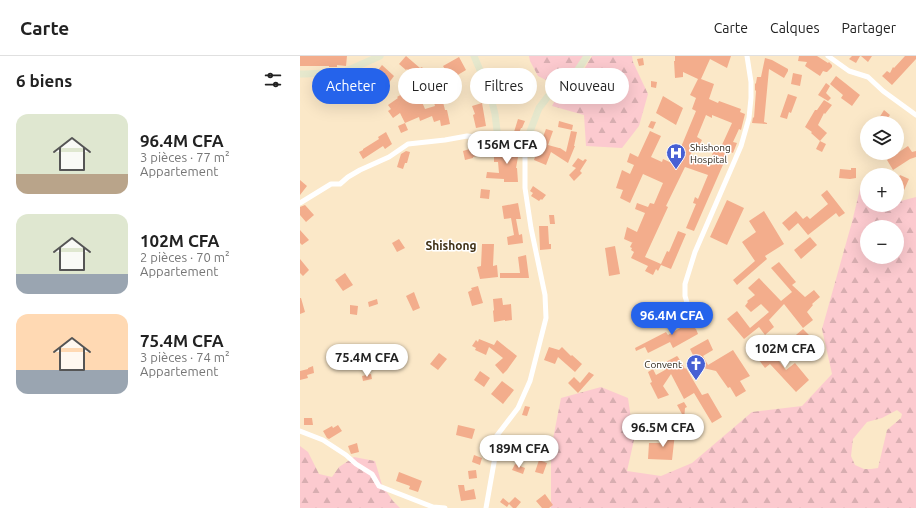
<!DOCTYPE html>
<html lang="fr">
<meta charset="utf-8">
<style>
:root{--surface:#fff;--page:#f6f6f6;--text:#222;--muted:#767676;--line:#e0e0e0;--accent:#2563eb}
body{margin:0;font-family:Ubuntu,sans-serif;background:var(--page);color:var(--text);height:100vh;display:flex;flex-direction:column;font-size:15px;white-space:nowrap}
*{box-sizing:border-box;margin:0}
p{font-size:13px;color:var(--muted)}
.icon{flex:none;width:22px;height:22px;fill:none;stroke:currentColor;stroke-width:2;stroke-linecap:round;stroke-linejoin:round}
.map{position:relative;flex:1;overflow:hidden}
.panel{display:flex;flex-direction:column;background:var(--surface);width:300px}
.panel>*{flex:none}
.banner{position:absolute;left:12px;top:12px;width:380px;height:36px;display:flex;gap:8px}
.buttons{position:absolute;left:560px;top:60px;display:grid;gap:8px}
.buttons a{display:grid;place-items:center;width:44px;height:44px;border-radius:50%;background:var(--surface);box-shadow:0 4px 16px #0002;font-size:20px}
.price{position:absolute;translate:-50% -34px;padding:0 9px;border-radius:14px;background:#fff;color:#222;font-size:13px;line-height:26px;filter:drop-shadow(0 1px 2px #0008)}
.price::after{content:'';position:absolute;left:50%;top:24px;width:12px;height:9px;margin-left:-6px;background:inherit;clip-path:polygon(0 0,100% 0,50% 100%)}
.price.current{background:var(--accent);color:#fff}
ul{padding:0;list-style:none}
li{display:flex;align-items:center;gap:12px;height:100px;padding:0 16px}
li span{display:grid;place-items:center;flex:none;width:112px;height:80px;border-radius:12px;color:#555}
li>.icon{margin-inline-start:auto}
span .icon{width:48px;height:48px;fill:#fffc;stroke-width:1}
li b{font-size:17px}
h2{display:flex;justify-content:space-between;align-items:center;height:48px;padding:0 16px;font-size:17px}
.tag{padding:0 14px;border-radius:18px;background:var(--surface);box-shadow:0 4px 16px #0002;font-size:14px;line-height:36px}
.tag.current{background:var(--accent);color:#fff}
header{display:flex;align-items:center;gap:24px;box-sizing:border-box;height:56px;padding:0 20px;background:var(--surface);border-bottom:1px solid var(--line)}
header strong{font-size:19px}
nav{display:flex;gap:22px;margin-inline-start:auto;font-size:14px}
main{display:flex;flex:1;min-height:0}
.map>svg:first-child{display:block}
</style>
<header>
<strong>Carte</strong>
<nav><a>Carte</a><a>Calques</a><a>Partager</a></nav>
</header>
<main>
<section class="panel">
<h2>6 biens<svg class="icon" aria-label="filters" viewBox="0 0 24 24"><path d="M4 7h16M4 17h16"/><circle cx="9" cy="7" r="2"/><circle cx="15" cy="17" r="2"/></svg></h2>
<ul>
<li><span style="background:linear-gradient(#dfe7d0 75%,#b9a48a 0)"><svg class="icon" aria-label="home" viewBox="0 0 24 24"><path d="M3 11l9-7 9 7M6 9v11h12V9"/></svg></span><div><b>96.4M CFA</b><p>3 pièces · 77 m²</p><p>Appartement</p></div></li>
<li><span style="background:linear-gradient(#dfe7d0 75%,#9aa5b1 0)"><svg class="icon" aria-label="home" viewBox="0 0 24 24"><path d="M3 11l9-7 9 7M6 9v11h12V9"/></svg></span><div><b>102M CFA</b><p>2 pièces · 70 m²</p><p>Appartement</p></div></li>
<li><span style="background:linear-gradient(#ffd9b3 70%,#9aa5b1 0)"><svg class="icon" aria-label="home" viewBox="0 0 24 24"><path d="M3 11l9-7 9 7M6 9v11h12V9"/></svg></span><div><b>75.4M CFA</b><p>3 pièces · 74 m²</p><p>Appartement</p></div></li>
</ul>
</section>
<div class="map">
<svg width="616" height="452" viewBox="0 0 616 452">
<defs>
<pattern id="forest-firs" width="22" height="20" patternUnits="userSpaceOnUse"><rect width="22" height="20" fill="#fccacf"/><path d="M5 1l3.5 6h-7zM16 11l3.5 6h-7z" fill="#d8aeb1"/></pattern>
</defs>
<rect width="100%" height="100%" fill="#fbe8c8"/>
<path fill="url(#forest-firs)" fill-rule="evenodd" d="M229,0H284L283,4L266,21L258,25L250,26L238,20L230,5Z
M292,0H332L333,6L348,38L339,70L322,92L286,90L284,59L252,50L258,39L274,25L283,15Z
M561,129L567,132V149H597V146L616,141V452H251V393L261,342L301,331L328,342L334,384L327,415L361,420L392,407L452,356L502,350L532,318L522,273L552,166ZM567,171H597V201H567ZM597,354L602,358L601,362L587,374L578,412L571,413H564L555,409L551,400L553,383L567,366L582,362Z
M0,390L8,396L19,418L32,421L39,411L54,401L75,405L82,429L93,445L100,452H0Z"/>
<path fill="#f3ad8c" fill-rule="evenodd" d="M0,0H47L46,10L37,9V11H29V10H0Z
M106,0L120,12L122,11L128,20L135,16L138,22L132,26L140,43L142,42L145,54H147L150,68L141,70L140,64L134,66L132,60L120,65L119,61L105,67L100,57L93,62L88,55L91,53L88,49L98,42L97,41L102,38V36L109,33L117,48L122,46L125,53L135,50L132,39L129,40L122,22L117,25L112,15L110,16L107,13L106,14L99,8Z
M375,0H431L427,12L410,3L401,23L414,28L409,43L418,47L419,45L441,53L440,56L445,58L441,74L439,73L433,86L437,87L433,97L429,95L394,175L386,172L396,148L393,147L395,141L398,143L408,119L385,111L366,150L368,151L345,201L361,208L367,195L369,196L378,175L386,178L371,213L361,209L358,215L356,213L353,219L345,215L348,210L331,202L334,196L331,194L332,192L330,191L332,187H333L324,183L327,171L337,176L345,157L335,153L337,147L348,151L350,147L354,148L363,127L343,118L330,147L320,142L323,134L316,132L322,114L330,118L334,109L327,106L330,97L338,101L350,75L361,80L351,101L362,106L363,103L374,108L396,55L392,53L396,42L390,39L398,23L383,16V21L375,22L374,5H375ZM406,59L412,62V59L432,67L421,91L416,89L412,99L416,101L413,109L390,100L394,91L398,92L402,84L397,81Z
M499,0H517L528,7L529,6L532,9V11L527,16H526L523,15L520,20L505,10L507,6L498,5Z
M552,0H560L556,7L549,3Z
M561,0H572L568,6Z
M605,0H616V3L592,29L582,20L587,15L590,17L593,11L594,12Z
M159,1L166,14L156,20L153,15L148,18L143,10Z
M343,2L344,9L339,10L337,3Z
M465,2L472,4L488,13V15L484,22L469,13L464,66L467,67V68L452,67L453,61L454,62L456,35L455,34V28L456,27L457,21H461Z
M82,9L94,20L88,28L75,18Z
M493,17L502,19L500,30L491,28Z
M536,20L545,27L560,39L552,50L541,42L543,39L530,28Z
M59,21L60,30L49,32L48,23Z
M37,23L38,32L27,33V38L22,39L20,25Z
M351,25L357,26L356,32L351,31Z
M526,27L530,30L526,37L531,42L528,45L518,39Z
M59,33L67,36L63,46L55,42Z
M488,38L497,41L491,57L489,56L487,63L480,61Z
M363,40L383,52L376,69L356,57Z
M524,44L532,49L525,58L524,57L518,69L527,77L520,85L526,88L522,96L516,93L520,85L511,77L512,76L505,71L515,54H517Z
M182,47L186,70L176,72L173,59L175,58L172,50Z
M584,54L590,59L584,67H576Z
M218,63L225,65L222,72H221L219,77L214,76Z
M259,65L273,69L272,74L258,71Z
M351,65L356,66L353,73L348,71Z
M105,67L108,74L101,77L98,70Z
M246,73L253,75L248,89L259,92H260L266,96L271,75L277,76L274,90H275L268,107L251,96L246,109L234,104L237,95L234,94L238,85L241,86Z
M86,76L92,88L85,93L83,90L63,103L59,96L63,94V93L79,83L78,81Z
M183,88L186,97L173,101V102L165,104L163,95L173,92L172,90Z
M206,89L220,90L216,112H217L218,126H204V123L186,122L187,116L199,117L198,106H194V101L204,100Z
M608,90L612,96L616,95V101L610,103L593,114L587,104Z
M106,95L110,96L107,107H105L103,113L97,111L101,98Z
M278,102L283,105L285,103L287,104L280,115L282,117L274,125L269,119L276,112L272,110Z
M551,112H556V122L550,123L539,122L540,113L551,114Z
M600,119L609,123L601,141L597,139V125Z
M0,124L7,130L0,139Z
M233,130L246,139L242,144L241,143L239,145L231,140L233,137L230,135Z
M181,133L190,134L189,143L180,142Z
M527,134L545,157L539,161L536,157L508,179L498,167L489,175L482,167L496,155L503,163L507,160L510,163L528,148L521,139Z
M427,144L444,152L427,189L410,181Z
M218,147L221,163H216L219,179L222,178L223,187L208,189L207,181L214,179L211,162L204,163L202,150Z
M5,149L14,159L6,166L0,159V151Z
M464,155L484,188L465,200L467,203L437,229L433,224L455,205L442,186L456,176L449,165Z
M249,159H254L255,168H250Z
M239,170H248L249,188H251V193L240,194Z
M0,174L9,184L2,189L0,187Z
M510,181L517,189L501,203L494,194Z
M99,183L105,192L97,196L92,187Z
M182,188H194L193,210L197,209L198,221L180,223L177,211L181,210Z
M315,190L320,218L309,220L305,192Z
M226,199L229,222H200V217H220L218,201Z
M0,203L9,214L3,220L0,217Z
M479,206L496,226L492,229L505,241L514,234L520,241L512,248L513,249L507,256L513,264L503,272L484,248L469,264L474,271L465,279L459,271L444,283L427,263L437,255L450,272L469,256L461,248L451,256L445,250L448,246L447,245L455,239L448,232L459,222L481,245L492,236L471,212Z
M45,217L53,229L43,235L35,224Z
M178,230L183,247L172,250L168,236L172,234L171,232Z
M114,236L120,252L113,255L106,240Z
M0,242H1L5,256L0,258Z
M202,242L203,249L211,248L212,264L205,265V264L194,266L193,255L194,254L193,243Z
M77,243L78,248L69,251L68,246Z
M50,249L58,250L57,259L50,258Z
M388,258L393,271L396,273L398,278L373,292L370,286L348,297L345,291L336,295L335,292L366,276L368,279L382,271L378,263Z
M503,273L510,280L497,291L490,284Z
M179,283L194,289L197,284L217,300L207,314L203,318L195,309L203,302L189,291L186,299L175,294L176,292L172,290L176,284L178,286Z
M408,283L413,294L403,300L408,309L433,294L450,320L440,325L446,335L436,341L430,331L428,332L416,315L399,311L390,293Z
M480,289L486,296L478,304L486,314L495,307L509,324L496,336L470,308L465,312L459,304L466,298L467,300Z
M249,291L259,294L262,291L271,300L272,299L282,308L275,316L258,301L255,308L244,304Z
M139,297L147,303L138,314L130,308Z
M377,300L378,301L385,313L386,312L402,339L408,337L422,361L412,367L394,337L384,343L371,318L363,330L369,339L358,343L350,327L352,326L348,316L353,313L356,319L365,314L362,308Z
M13,310L14,317L7,319L8,322L0,324V315L8,313V312Z
M180,315L190,322L184,331L174,324Z
M289,316L294,319L278,337L268,327L274,321L280,327Z
M71,318L72,323L63,325L62,320Z
M202,325L214,334L203,348L191,338Z
M384,346L387,351L385,352L384,364H369L367,375L360,374L363,358L376,360V358H382L377,349Z
M225,350L230,351L227,360L222,359Z
M4,362H12L13,369H4Z
M38,369L42,375L29,383L27,382L23,375L32,370L33,372Z
M158,369L175,373L172,383L156,379Z
M384,371L390,372L388,381L382,379Z
M363,376L375,377L372,404L348,403L349,387H362Z
M57,387L59,396L51,398L48,390Z
M174,399L182,402L180,409L172,406Z
M239,404L247,407L243,418L235,416Z
M215,408L225,412L223,418L212,414Z
M176,414L177,422L169,423L168,415Z
M99,416L122,425L118,436L109,433L110,430L96,425Z
M158,429H164L165,435L174,433L176,443L161,445Z
M245,438L253,449L249,452H242L236,445Z
M215,441L221,446L216,452H213L209,448L207,451L200,446L203,442L209,447Z"/>
<g fill="none" stroke-linecap="round" stroke-linejoin="round">
<path stroke="#fff" stroke-width="5" d="M528,0L549,15L568,21L583,35L616,59
M0,147L31,128H40L48,121L60,114L89,101L108,88L145,84L167,80L198,83
M397,269L388,250L385,240V228L395,196L441,90L449,62L451,42V26L447,0
M0,375L23,384L46,399L56,408L72,418L79,430L133,451L145,452
M186,452L195,401V382L218,352L230,325L246,262L245,239L231,172L225,132V101L226,86"/>
<path stroke="#e6e8cd" stroke-width="7" d="M174,0L190,38L195,58L198,83L226,86L239,52L249,39L277,15L287,0
M0,18H6L44,16L80,0"/>
</g>
<defs>
<symbol id="hospital-pin" viewBox="-11 -11 22 30"><path d="M0 17L-7.5 6A9.5 9.5 0 1 1 7.5 6Z" fill="#4760d4" stroke="#fff"/><path d="M-5-5h3v3.5h4V-5h3V5h-3V1.5h-4V5h-3Z" fill="#fff"/></symbol>
<symbol id="church-pin" viewBox="-11 -11 22 30"><path d="M0 17L-7.5 6A9.5 9.5 0 1 1 7.5 6Z" fill="#4760d4" stroke="#fff"/><path d="M-1.2-6h2.4v3.5h3.3v2.4h-3.3V6h-2.4V-.1h-3.3v-2.4h3.3Z" fill="#fff"/></symbol>
</defs>
<g fill-rule="evenodd">
<use href="#hospital-pin" x="365" y="86" width="22" height="30"/>
<use href="#church-pin" x="385" y="297" width="22" height="30"/>
</g>
<g text-anchor="middle" stroke-width="3" stroke-linejoin="round" paint-order="stroke">
<g font-size="10" fill="#2e271b" stroke="#fff" text-anchor="start">
<text x="390" y="95">Shishong<tspan x="390" dy="12">Hospital</tspan></text>
<text x="382" y="312" text-anchor="end">Convent</text>
</g>
<g font-size="12" font-weight="bold" fill="#3f3015" stroke="#fff">
<text x="151" y="194">Shishong</text>
</g>
</g>
</svg>
<div class="buttons">
<a><svg class="icon" aria-label="layers" viewBox="0 0 24 24"><path d="M12 4l9 5-9 5-9-5zM3 14l9 5 9-5"/></svg></a>
<a>+</a>
<a>−</a>
</div>
<b class="price" style="left:207px;top:109px">156M CFA</b>
<b class="price current" style="left:372px;top:280px">96.4M CFA</b>
<b class="price" style="left:485px;top:313px">102M CFA</b>
<b class="price" style="left:67px;top:322px">75.4M CFA</b>
<b class="price" style="left:363px;top:392px">96.5M CFA</b>
<b class="price" style="left:219px;top:413px">189M CFA</b>
<div class="banner">
<a class="tag current">Acheter</a>
<a class="tag">Louer</a>
<a class="tag">Filtres</a>
<a class="tag">Nouveau</a>
</div>
</div>
</main>
